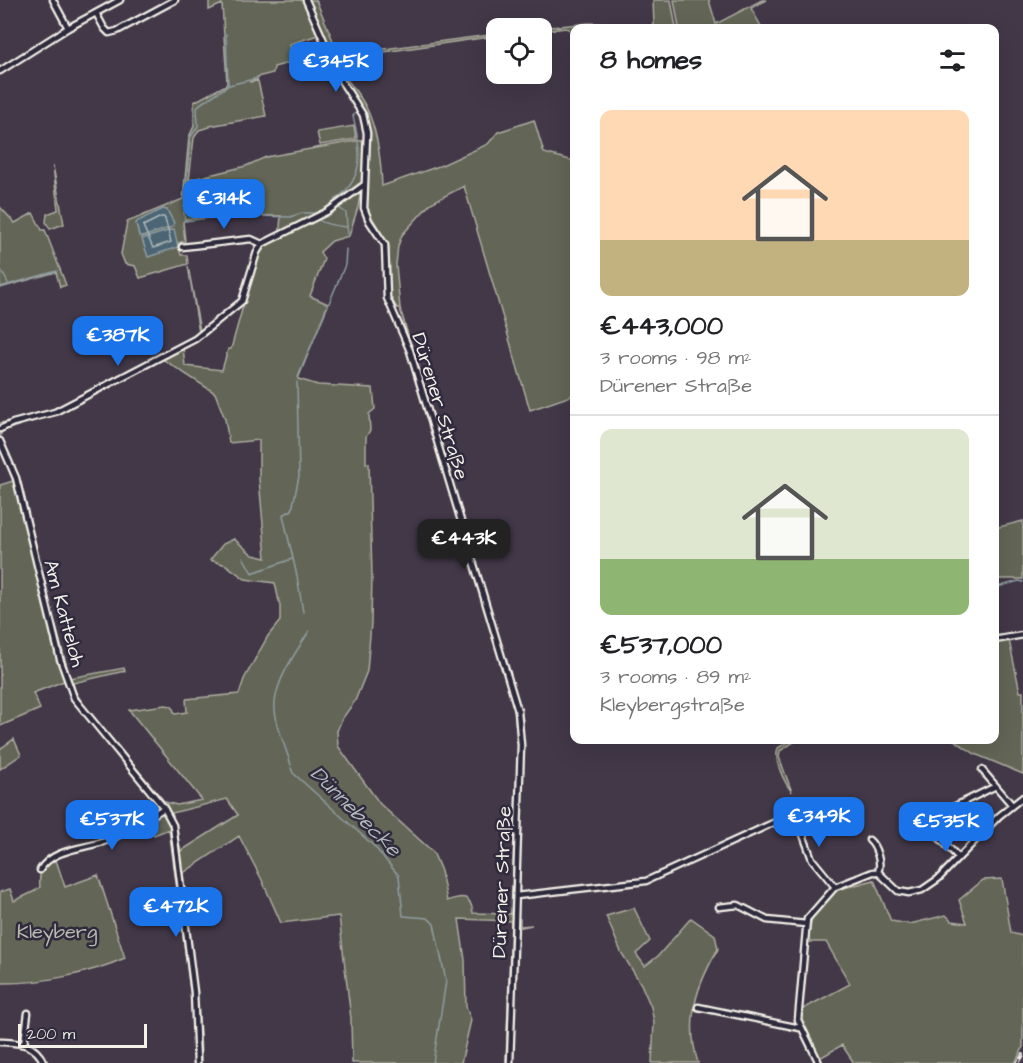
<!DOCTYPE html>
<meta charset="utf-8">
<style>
:root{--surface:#fff;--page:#f6f6f6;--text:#202124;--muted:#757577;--line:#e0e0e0;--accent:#1a73e8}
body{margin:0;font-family:"Architects Daughter",sans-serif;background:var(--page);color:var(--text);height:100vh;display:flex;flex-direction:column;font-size:22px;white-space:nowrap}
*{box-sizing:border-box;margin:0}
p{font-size:20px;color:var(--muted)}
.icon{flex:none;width:33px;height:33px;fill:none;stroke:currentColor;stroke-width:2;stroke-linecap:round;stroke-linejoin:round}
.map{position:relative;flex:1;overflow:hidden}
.sheet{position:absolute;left:570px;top:24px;width:429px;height:720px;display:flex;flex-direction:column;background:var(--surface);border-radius:12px;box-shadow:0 6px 24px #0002}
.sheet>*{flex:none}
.buttons{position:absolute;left:486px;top:18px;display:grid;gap:12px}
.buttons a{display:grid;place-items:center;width:66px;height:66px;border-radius:12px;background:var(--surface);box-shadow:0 6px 24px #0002;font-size:30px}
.scale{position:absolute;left:18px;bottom:15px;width:129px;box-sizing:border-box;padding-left:6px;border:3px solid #f4f1e8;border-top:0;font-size:16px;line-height:21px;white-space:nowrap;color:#f4f1e8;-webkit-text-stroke:4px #2f2a3d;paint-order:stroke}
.price{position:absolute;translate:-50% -51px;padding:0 14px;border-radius:12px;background:var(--accent);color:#fff;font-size:20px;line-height:39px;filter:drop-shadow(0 2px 3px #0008)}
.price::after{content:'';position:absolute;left:50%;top:36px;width:18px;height:14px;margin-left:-9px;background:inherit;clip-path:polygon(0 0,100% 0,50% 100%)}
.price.current{background:#222;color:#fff}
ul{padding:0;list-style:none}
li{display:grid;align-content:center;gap:12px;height:318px;padding:0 30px}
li+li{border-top:2px solid var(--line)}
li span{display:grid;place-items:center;height:186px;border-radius:12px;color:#555}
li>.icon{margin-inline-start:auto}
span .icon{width:108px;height:108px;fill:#fffc;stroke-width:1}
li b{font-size:26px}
h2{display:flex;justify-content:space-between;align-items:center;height:72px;padding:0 30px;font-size:26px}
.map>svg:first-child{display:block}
</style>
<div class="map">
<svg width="1023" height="1063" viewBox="0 0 1023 1063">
<rect width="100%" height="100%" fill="#423848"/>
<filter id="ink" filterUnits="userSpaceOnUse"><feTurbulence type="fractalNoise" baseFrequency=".0167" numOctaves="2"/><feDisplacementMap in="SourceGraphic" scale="12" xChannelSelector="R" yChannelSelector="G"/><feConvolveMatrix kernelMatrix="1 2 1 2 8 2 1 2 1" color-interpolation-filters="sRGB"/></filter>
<g filter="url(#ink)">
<path fill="#646657" stroke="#acaca0" stroke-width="1.5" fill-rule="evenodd" d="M209,0H316L339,55L496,34V36L341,58L347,74V79C353,88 361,97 366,107C378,131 381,160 382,186L442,165L488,144L498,132L534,120L544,153L574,161V395L530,410L464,186L431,203L402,235L398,246L396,265L400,308L523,721L520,872L515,873L517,918L520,919V926L532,925L517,928L513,1063H506L511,921L459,919L465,960L466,1006L471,1020L461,1063H352L351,1019L339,916L281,923L262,880L239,836L183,873C190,936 200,999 201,1063H194L191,998L169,829L154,835L148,821L114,836L158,807L134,774L74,701L64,681L33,693L40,709L0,726V485L13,481L0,444L15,480L20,479L48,598L70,678L124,668L125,671L73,683L75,691L85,707L165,802L177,805L202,800L129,710L165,705L172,706L175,714L187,712L186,699L239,694L244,679L268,636L280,621V606L275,583L245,579L226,565L210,560L223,544L234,539L253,555L266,558L259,479V440L229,443L225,419L215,393L161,358L59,413L2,431L0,437V423L29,418L51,411L183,343L199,333L188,266L200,331L236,304L183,347L185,366L222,370L228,349H231L258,252L263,244L279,238L281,216L228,215L187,219L183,222L185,241L178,243L181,255H187L188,264L140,278L135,266L125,264L121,254L127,222L183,199L189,137L194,126V102L226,85L227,83L222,4L209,10ZM318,35L329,60L362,109L366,123V139L266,157L246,166L189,180L194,138L199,130L210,127V126L266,116L258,81L249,82L257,80V77L273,73L274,67L292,62L290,44ZM361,190L365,191L366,207L389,247L390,297L397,308H400L435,441L514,708L518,747L511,914L473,913C471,895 463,895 447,901L441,871L433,852L380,804L338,746L337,731L342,719L355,701L367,671L371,623L372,576L369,463H366V437L370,430L369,414L375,409L373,388L318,385L298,379L328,304L310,296L324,259L320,252L332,241L349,236L358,207ZM227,799L238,815L181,851L172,813Z
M653,0H671L676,28H574V32L566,28L542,31L541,28L589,23L654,26Z
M674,0H709L716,24L762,0H766L751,8L762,28H679Z
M354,126L356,139L320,145L317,132Z
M53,166L64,224L50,229L46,222L47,214L58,210Z
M0,207L15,223L33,213L42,230H45L66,285L60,287L56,272L0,288Z
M1023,521V579H995V528Z
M1009,640L1020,692H1023V774L975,754L954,740H994L995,643Z
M14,739L21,755L0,769V749Z
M791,740H797L780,751L779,757L792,792C784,782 773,760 778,748Z
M55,857L65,887L98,875L125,958C89,974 39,984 0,983V892L10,889L14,901L33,892L40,887C38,871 43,867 55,857Z
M1002,879L1011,933L1023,936V1048L1015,1063H854L842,1045L820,1058L801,1022V1010L850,984L826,942H808L812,917L837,890L874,880L891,921L910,924L946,915L952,921L967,923L959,900L983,880Z
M634,908L650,941L636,954L645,966L658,956L691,918L715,935L718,949C696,987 685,1020 698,1063H652L654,1022L651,1007L641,984L621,952L606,916Z"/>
<path fill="#4c6574" stroke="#8f9da2" stroke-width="1.5" d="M163,209L167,210L174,223L172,227L142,237L139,236L136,223L138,221Z
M174,229L178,247L148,257L142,239Z"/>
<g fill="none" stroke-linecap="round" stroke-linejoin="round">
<path stroke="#b1b9ba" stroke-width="1.5" d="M161,217H164C166,220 170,238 171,242L153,248L143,226Z"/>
<path stroke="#8f9da2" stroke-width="1.5" d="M226,34L228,84
M258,78L229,85L200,104L197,108L198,126L190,138L184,214L185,221L235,215L290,217L302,213H315L316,216
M336,202L335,200C366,178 361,149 353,116L357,111
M338,207L346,213L347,227
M317,219C324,225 338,226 347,227L348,237
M0,268L8,283
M0,287L57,271
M298,377L345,265L346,249
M297,382L299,476L292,510L283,515L297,576L303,612
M243,557L252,573L292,559
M994,588L1019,581L1023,582
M291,765C286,748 273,719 275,702C278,676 296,653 309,631
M291,768L293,773L374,846L399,876L403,916L428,918L434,924L446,981L433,1063"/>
<defs>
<path id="minor" d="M53,0L68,28
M306,0L342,82L363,115L367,133L364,208L369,221L385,245L387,298L410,351L518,711L521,745L510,1063
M96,13L104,28L109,33L117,31L175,0
M0,71L68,28L120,0
M182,247L251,239L262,244
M0,429L13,423L55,412L195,339L242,301L257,252L262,244L328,211L364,185
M0,441L16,478L60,659L74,698L164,808L173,825L194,992L197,1063
M994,640L1023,635
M982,770L1012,805
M962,804L980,824
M944,813L968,838
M924,822L958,857
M906,830L996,786
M869,840C876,846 882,863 878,872
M40,870C53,847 89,849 111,839C130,830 147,819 164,808
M878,872L898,891L909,893L922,890L938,879L999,816L1023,797
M516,896L646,881L795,813L812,859L835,887
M719,907L738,905L767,920L806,924
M698,1007L800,1028
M0,1042C20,1043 35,1043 44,1063
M24,1044L28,1013
M819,1063L798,1020L807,919L835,887L873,872H878"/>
</defs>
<use href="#minor" stroke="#f4f1e8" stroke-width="9"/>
<use href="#minor" stroke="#2f2a3d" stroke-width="4.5"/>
<defs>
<path id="rail" d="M1018,1063L1023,1055"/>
</defs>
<use href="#rail" stroke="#f4f1e8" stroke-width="4"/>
<use href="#rail" stroke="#2f2a3d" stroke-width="1.5" stroke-dasharray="4.5" stroke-linecap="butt"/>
</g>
</g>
<g text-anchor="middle" stroke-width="5" stroke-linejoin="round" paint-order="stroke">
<g font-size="20" fill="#f4f1e8" stroke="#2f2a3d">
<text transform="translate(441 406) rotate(73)" y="7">Dürener Straße</text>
<text transform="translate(65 613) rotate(75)" y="7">Am Katteloh</text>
<text transform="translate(501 882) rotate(-88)" y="7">Dürener Straße</text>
</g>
<g font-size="20" fill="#bab9ae" stroke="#2f2a3d">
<text x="57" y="938">Kleyberg</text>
</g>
<g font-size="21" font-style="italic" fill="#b1b9ba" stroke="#2f2a3d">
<text transform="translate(356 811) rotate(45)" y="7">Dünnebecke</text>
</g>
</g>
</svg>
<div class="buttons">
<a><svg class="icon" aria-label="locate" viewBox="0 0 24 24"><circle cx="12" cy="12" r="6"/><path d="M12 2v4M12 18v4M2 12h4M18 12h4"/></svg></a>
</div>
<div class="scale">200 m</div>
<b class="price" style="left:336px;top:93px">€345K</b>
<b class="price" style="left:224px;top:230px">€314K</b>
<b class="price" style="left:118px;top:367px">€387K</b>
<b class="price current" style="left:464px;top:570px">€443K</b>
<b class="price" style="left:819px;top:848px">€349K</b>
<b class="price" style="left:112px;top:851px">€537K</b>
<b class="price" style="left:946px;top:853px">€535K</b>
<b class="price" style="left:176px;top:938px">€472K</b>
<section class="sheet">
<h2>8 homes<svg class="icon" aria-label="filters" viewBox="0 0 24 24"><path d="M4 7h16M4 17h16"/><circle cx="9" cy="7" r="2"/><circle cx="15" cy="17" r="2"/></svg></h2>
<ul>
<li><span style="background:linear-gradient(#ffd9b3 70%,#c2b280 0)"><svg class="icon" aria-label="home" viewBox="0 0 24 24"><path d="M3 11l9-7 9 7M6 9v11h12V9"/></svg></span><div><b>€443,000</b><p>3 rooms · 98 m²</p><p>Dürener Straße</p></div></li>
<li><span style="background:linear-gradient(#dfe7d0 70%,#8fb573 0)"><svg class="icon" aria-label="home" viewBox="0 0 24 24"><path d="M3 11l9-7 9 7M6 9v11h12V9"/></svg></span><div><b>€537,000</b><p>3 rooms · 89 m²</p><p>Kleybergstraße</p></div></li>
</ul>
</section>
</div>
